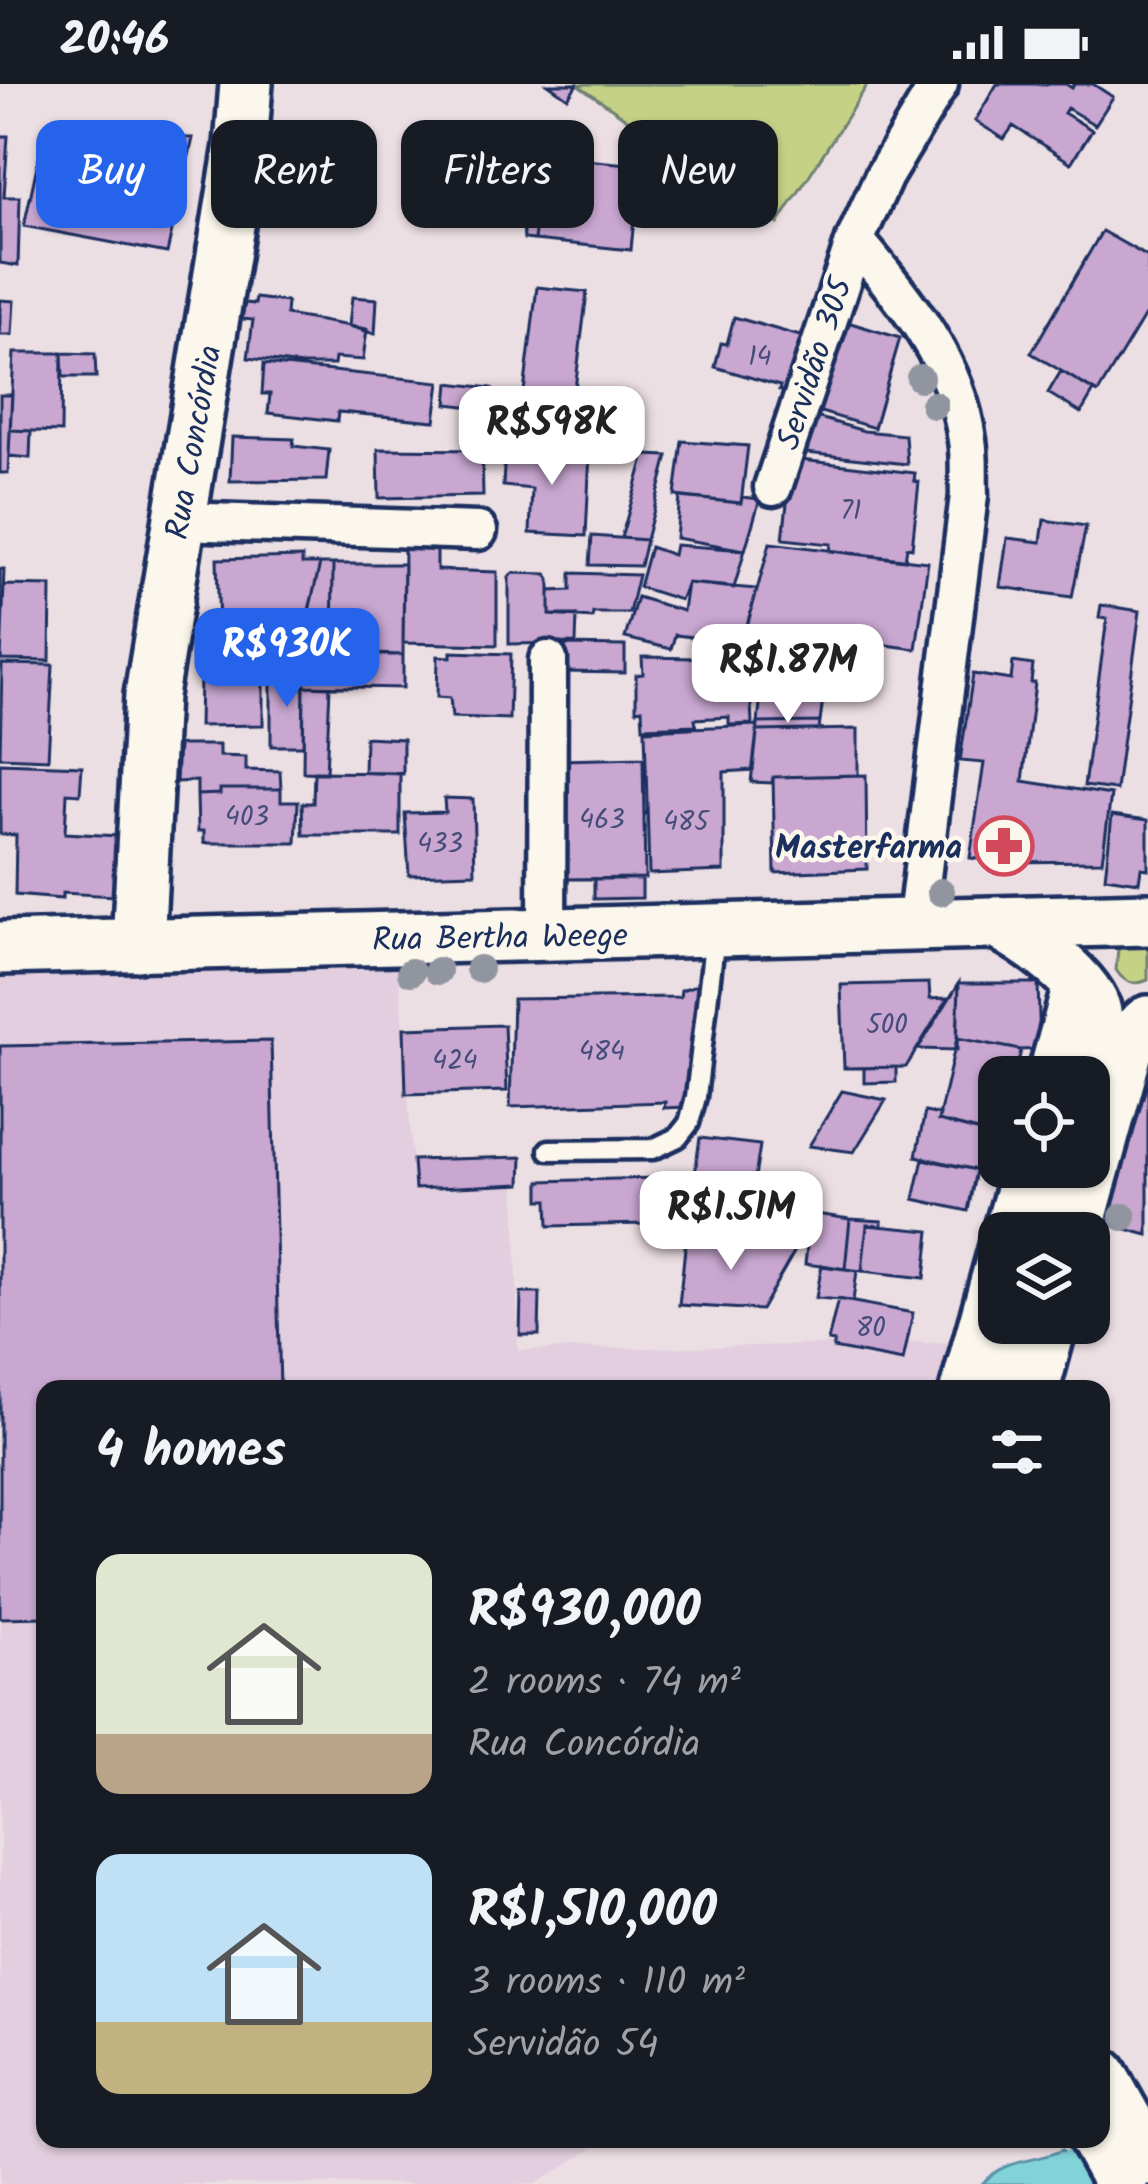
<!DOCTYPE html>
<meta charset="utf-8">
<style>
:root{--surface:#171b24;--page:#242831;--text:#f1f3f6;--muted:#9ea1a6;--accent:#2563eb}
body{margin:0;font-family:Kalam,sans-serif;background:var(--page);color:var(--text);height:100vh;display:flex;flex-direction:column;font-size:45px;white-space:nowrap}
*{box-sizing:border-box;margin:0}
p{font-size:39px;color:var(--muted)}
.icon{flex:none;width:66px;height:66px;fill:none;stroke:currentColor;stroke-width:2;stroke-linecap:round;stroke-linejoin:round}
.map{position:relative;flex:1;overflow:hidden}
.panel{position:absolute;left:36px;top:1296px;width:1074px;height:768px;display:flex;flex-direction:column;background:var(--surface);border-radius:24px;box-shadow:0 3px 9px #0004}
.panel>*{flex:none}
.banner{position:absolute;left:36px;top:36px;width:1077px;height:108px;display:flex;gap:24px}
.buttons{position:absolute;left:978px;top:972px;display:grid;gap:24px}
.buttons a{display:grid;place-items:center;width:132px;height:132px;border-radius:24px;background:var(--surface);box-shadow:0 3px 9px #0004;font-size:60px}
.price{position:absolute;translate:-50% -102px;padding:0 27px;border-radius:24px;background:#fff;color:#222;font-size:39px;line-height:78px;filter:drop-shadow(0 3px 6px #0008)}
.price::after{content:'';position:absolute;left:50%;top:72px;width:36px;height:27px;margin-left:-18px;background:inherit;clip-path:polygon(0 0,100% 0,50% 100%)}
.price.selected{background:var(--accent);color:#fff}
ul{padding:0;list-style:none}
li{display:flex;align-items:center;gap:36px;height:300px;padding:0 60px}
li span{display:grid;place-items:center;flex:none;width:336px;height:240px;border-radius:24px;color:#555}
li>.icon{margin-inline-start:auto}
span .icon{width:144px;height:144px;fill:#fffc;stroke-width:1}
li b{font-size:51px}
h2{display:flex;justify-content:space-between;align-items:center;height:144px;padding:0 60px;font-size:51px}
.chip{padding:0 42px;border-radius:24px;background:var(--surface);box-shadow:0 3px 9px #0004;font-size:42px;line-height:108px}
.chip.selected{background:var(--accent);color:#fff}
.status{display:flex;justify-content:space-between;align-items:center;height:84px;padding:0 60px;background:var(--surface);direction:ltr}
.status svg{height:33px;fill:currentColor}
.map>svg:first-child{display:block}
</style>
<div class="status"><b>20:46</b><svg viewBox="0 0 49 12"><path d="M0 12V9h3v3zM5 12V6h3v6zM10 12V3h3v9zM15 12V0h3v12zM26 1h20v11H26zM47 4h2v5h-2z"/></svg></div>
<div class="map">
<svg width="1148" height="2100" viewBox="0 0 1148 2100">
<rect width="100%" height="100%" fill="#ecdfe4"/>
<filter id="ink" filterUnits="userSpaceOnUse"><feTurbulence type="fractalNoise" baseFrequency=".00833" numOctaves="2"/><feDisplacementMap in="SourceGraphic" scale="24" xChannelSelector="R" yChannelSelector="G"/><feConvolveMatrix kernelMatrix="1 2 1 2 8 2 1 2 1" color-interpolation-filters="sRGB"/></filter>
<g filter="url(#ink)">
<path fill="#e2cede" d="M398,876L414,1094L515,1085L518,1266L971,1258L960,1305H45V2055H607L536,2100H0V884Z"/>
<path fill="#c5d286" stroke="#708072" stroke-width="3" d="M577,0H868L778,140Z
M1148,859V896C1134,902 1124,899 1116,886L1118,865L1124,860Z"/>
<path fill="#81d3d8" stroke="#5891a7" stroke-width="3" d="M1062,2066L1082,2100H982C1005,2073 1031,2080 1062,2066Z"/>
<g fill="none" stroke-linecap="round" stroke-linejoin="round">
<path stroke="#81d3d8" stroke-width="66" d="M1073,2100L1148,2070"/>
</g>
<path fill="#c9a7d1" stroke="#1b2f5e" stroke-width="3" d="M548,0H577L568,14Z
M997,0H1066L1072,4L1074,0H1093L1113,13L1095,41L1067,24L1064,29L1092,46L1071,79L1013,42L1004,55L975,37Z
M0,52H8L4,113H20L18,182L0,179Z
M98,53L193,54L167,169L24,142L43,54L96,64Z
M458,59L517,60L516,120L458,119Z
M517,60L545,61L534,156L524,155Z
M543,72L639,81L631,166L534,156Z
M1102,147L1148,173V226L1098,309L1031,269Z
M537,203L587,208L574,313L524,308Z
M352,213L377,215L375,250L349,242Z
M256,214L287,218L286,231L367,245L363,276L335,274L334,281H301L248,274L253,236L242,235L245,219L255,220Z
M0,216L14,217L12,251H0Z
M734,233L807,254L791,311L779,306L780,302L715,283L721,259L727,260Z
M841,236L900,254L874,344L814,326Z
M14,269H62L61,348L10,346Z
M62,269L95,270L96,293H63Z
M264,280L440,298L435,337L338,328L337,337L268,329L270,310H262Z
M1061,287L1094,307L1081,329L1048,309Z
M449,299L492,304L490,325L447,320Z
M0,311H12L8,389H0Z
M816,333L864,347L905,351L907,380L806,369Z
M10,346L31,347L30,374L9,372Z
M232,353L294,355L293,362L329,366L326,396L230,397Z
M682,357L748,362L741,419L675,412Z
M505,364L590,368L586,452L530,449L532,405L503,402Z
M378,365L482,366L483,412L379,414Z
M645,371L668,372L646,456L621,454Z
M792,375L915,389L914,397L919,398L912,464L907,463L905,476L830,467L831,460L783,455Z
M680,413L741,419L742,413L760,415L745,466L676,454Z
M1044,436L1086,442L1072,513L1000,503L1007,454L1041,458Z
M592,452L646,456L640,482L590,481Z
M770,459L928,478L916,565L768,545L765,567L741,564Z
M675,461L745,466L734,504L687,499L680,516L639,503L650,463L673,471Z
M404,462L437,463V486L497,488V561L403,559Z
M302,473V480H320L305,544L219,547L217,475Z
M320,480H333L332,568H305V543Z
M333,480H404L403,571H332Z
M0,485H4L2,545H0Z
M513,489L547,490L550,495V531H577L576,559L509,560V493Z
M571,489L638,491L629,529H593L592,534L550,531V507L571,506Z
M687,499L757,505L742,559L675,551L671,565L625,554L637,513L683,527Z
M4,501L51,502L50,577L1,576Z
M1101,521L1140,527L1116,706L1084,702L1107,535L1099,534Z
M768,545L831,554L820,638L758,639Z
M562,561L625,562V589L561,588Z
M305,568L403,571V604L304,602Z
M451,568L511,570L509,635L452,633L450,614L437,613L438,572L451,573Z
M642,573L749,575L752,640L729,641V633L695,635L696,641L643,643L642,625L636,626V591L643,590Z
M212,578H243L244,592H263V641L199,642L200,593L213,592Z
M1013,578L1033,581L1031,599H1035L1023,697L1111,711L1102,777L1000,778L970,774L984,679L960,677L973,590L1011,596Z
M2,580L53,581L48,675L0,673Z
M271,590H304L303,662H271Z
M304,602L330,603L326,689L303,688Z
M820,638L819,646L757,647L758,639Z
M758,641L753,686L724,688V787L649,790L645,646Z
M858,645V691L773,693L772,699L751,698L757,647Z
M365,653L403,655V690L364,689Z
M178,661H219V672L246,673V686L280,687L281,705H220V710L197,711V697L176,698Z
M643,674L645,794L561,795L559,676Z
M0,679L82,682L80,710L67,709L65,749L118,752L114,812L62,809V815L15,811L16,751L0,750Z
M314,688L400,689V751H303L302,719H313Z
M866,691L867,785L775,789L773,693Z
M220,705H281V717H298L296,759H204V747H198L197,711L220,710Z
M444,714L473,715L475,789L409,791L405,729L445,728Z
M1112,731L1148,736V785L1141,784L1139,798L1105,793Z
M594,795H642V814L594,815Z
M703,899L686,1023L664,1024L665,1018L510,1023L513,915L680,913L681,906Z
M929,899L930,915L948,914L906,983L844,984L841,901Z
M959,899H1038L1040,965L1021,966L957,954Z
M959,899L957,966L918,965Z
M504,941L507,1007L406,1010L404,944Z
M957,954L1021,966L1015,993H999V1052L938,1037Z
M271,957L280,1305H45V1533L0,1534V962Z
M896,983V998L864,999V984Z
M1148,983V1151L1106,1140Z
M842,1007L886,1016L854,1068L809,1062Z
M925,1028L940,1031L938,1037L996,1052L992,1069L981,1066L976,1086L916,1072Z
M700,1054L760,1061L747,1146L687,1141Z
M522,1073L521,1100L415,1105L413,1076Z
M923,1075L976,1086L968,1127L914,1115Z
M694,1093L686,1149L647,1150V1140L549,1142L548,1116H540V1097Z
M816,1130L850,1135L845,1185L805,1180L809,1143Z
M850,1135L882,1137V1142L867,1141L862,1187L845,1185Z
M867,1141L930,1147L925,1194L862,1187Z
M686,1154L797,1163L761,1226L679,1221Z
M822,1181L857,1187L853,1217L816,1214Z
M521,1209H540L539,1251H520Z
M838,1215L913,1229L903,1277L833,1264L834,1258L828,1257Z"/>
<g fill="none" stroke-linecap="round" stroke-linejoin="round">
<defs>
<path id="lane" d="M549,1066L653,1065L678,1053L689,1039L696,1013L715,851"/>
<path id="street" d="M773,403L855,156
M179,437L478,447
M916,842L969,411C968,393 970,374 967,356C957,277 904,215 855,156L884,92L939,0
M547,851L548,576
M1046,993L1073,896
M1002,1149L1021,1083
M959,1305L999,1160"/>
<path id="secondary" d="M1000,840C1027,854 1089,897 1095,928C1099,950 1089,973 1083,993
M138,861L151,611L241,62L246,0
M0,864L1148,835
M1037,1149L1057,1083
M1076,1149L1126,968L1135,949L1148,938
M990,1305L1010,1239
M1033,1305L1051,1239
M1101,1991L1148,2075
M1096,2055L1121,2100"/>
</defs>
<use href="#lane" stroke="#1b2f5e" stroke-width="27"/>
<use href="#street" stroke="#1b2f5e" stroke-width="45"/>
<use href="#secondary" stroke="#1b2f5e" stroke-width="60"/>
<use href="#lane" stroke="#fbf7ec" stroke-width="18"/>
<use href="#street" stroke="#fbf7ec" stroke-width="36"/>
<use href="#secondary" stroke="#fbf7ec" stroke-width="51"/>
</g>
<g fill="#9195a0">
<circle cx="920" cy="294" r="14"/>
<circle cx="934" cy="321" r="14"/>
<circle cx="941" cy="808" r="14"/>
<circle cx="479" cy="885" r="14"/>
<circle cx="438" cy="887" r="14"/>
<circle cx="411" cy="888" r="14"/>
<circle cx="1123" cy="1133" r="14"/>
</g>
</g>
<defs>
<symbol id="pharmacy-ring" viewBox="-11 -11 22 22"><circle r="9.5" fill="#fbf7ec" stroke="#d1495b" stroke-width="1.5"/><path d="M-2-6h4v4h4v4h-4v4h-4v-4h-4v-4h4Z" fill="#d1495b"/></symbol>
</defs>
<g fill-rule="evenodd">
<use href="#pharmacy-ring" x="971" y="729" width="66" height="66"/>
</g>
<g text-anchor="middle" stroke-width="9" stroke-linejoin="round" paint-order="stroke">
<g font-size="27" fill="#464d7b">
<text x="760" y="281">14</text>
<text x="851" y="435">71</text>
<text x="247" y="741">403</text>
<text x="602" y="744">463</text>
<text x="686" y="746">485</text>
<text x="440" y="768">433</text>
<text x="887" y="949">500</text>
<text x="602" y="976">484</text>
<text x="455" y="985">424</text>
<text x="871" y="1252">80</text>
</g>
<g font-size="33" fill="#1b2f5e" stroke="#fbf7ec">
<text transform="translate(813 279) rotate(-72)" y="12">Servidão 305</text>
<text transform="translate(192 358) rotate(-80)" y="12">Rua Concórdia</text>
<text transform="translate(500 852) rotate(-1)" y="12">Rua Bertha Weege</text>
</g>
<g font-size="33" font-weight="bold" fill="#1b2f5e" stroke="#fbf7ec" text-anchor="end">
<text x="962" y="774">Masterfarma</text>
</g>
</g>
</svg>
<div class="buttons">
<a><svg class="icon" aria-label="locate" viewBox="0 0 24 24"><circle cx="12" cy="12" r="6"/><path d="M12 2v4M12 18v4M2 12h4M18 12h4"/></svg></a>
<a><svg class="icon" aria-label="layers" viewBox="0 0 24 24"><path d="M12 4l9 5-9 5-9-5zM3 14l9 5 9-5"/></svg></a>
</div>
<b class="price" style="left:552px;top:404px">R$598K</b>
<b class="price selected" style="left:287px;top:626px">R$930K</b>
<b class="price" style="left:788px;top:642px">R$1.87M</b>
<b class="price" style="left:731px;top:1189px">R$1.51M</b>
<div class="banner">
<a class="chip selected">Buy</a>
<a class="chip">Rent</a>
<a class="chip">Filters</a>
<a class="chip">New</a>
</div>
<section class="panel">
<h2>4 homes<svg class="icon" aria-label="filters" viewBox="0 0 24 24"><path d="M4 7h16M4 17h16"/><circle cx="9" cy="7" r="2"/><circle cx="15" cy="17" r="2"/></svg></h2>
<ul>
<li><span style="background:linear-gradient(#dfe7d0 75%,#b9a48a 0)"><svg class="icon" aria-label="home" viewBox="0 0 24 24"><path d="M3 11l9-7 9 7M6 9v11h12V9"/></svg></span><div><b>R$930,000</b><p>2 rooms · 74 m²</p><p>Rua Concórdia</p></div></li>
<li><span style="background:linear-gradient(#bfe0f5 70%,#c2b280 0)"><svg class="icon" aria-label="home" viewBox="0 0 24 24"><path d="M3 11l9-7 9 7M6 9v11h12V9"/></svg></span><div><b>R$1,510,000</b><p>3 rooms · 110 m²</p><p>Servidão 54</p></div></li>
</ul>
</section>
</div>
